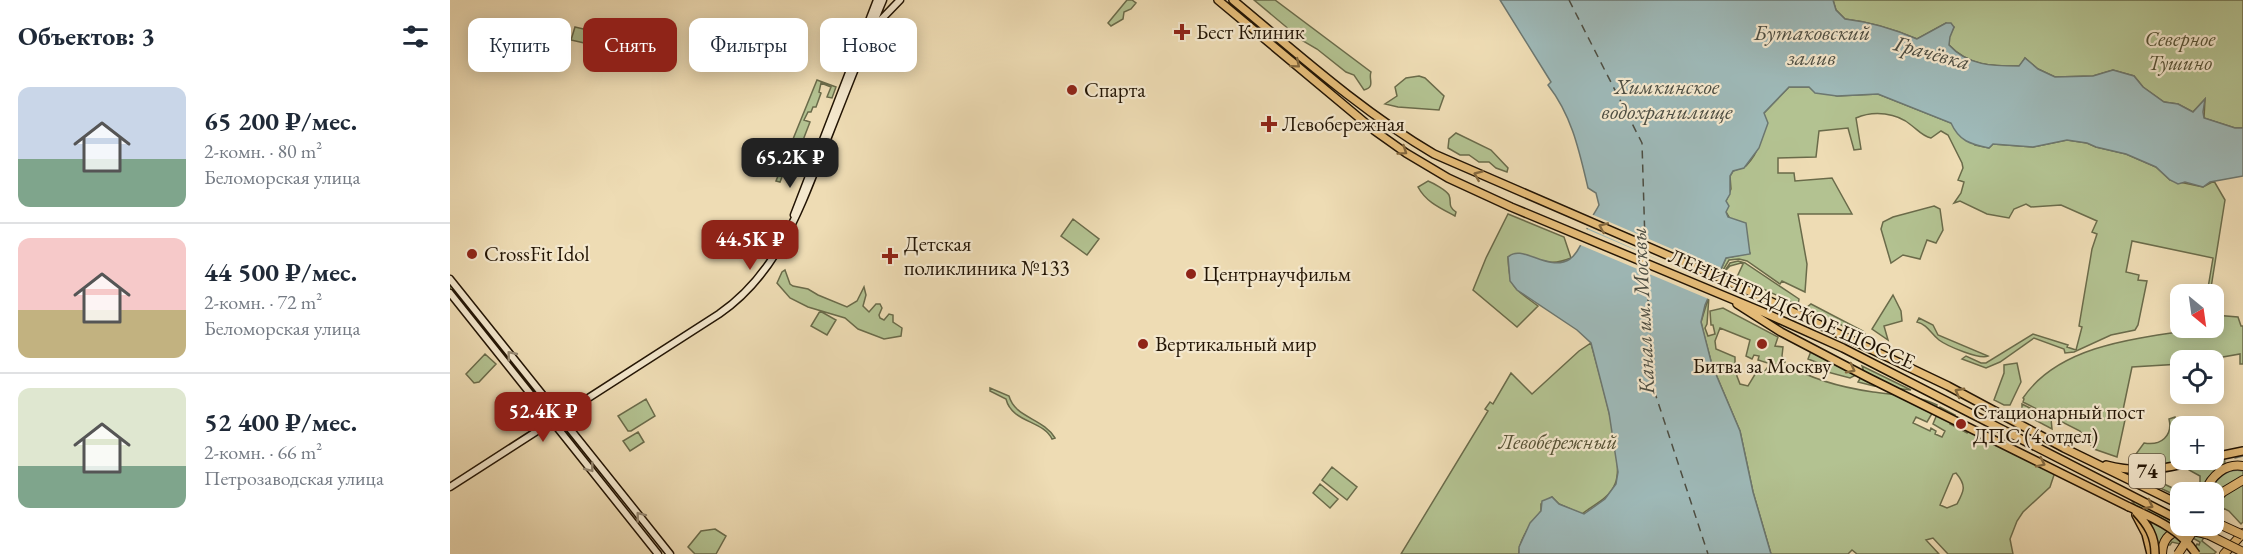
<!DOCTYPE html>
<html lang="ru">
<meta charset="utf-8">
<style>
:root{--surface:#fff;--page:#f2f2f3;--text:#1f2937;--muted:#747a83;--line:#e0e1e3;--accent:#8f2418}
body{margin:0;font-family:"EB Garamond",serif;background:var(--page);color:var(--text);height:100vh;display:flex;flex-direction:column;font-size:22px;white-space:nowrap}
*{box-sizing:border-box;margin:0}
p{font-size:20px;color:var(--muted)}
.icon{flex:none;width:33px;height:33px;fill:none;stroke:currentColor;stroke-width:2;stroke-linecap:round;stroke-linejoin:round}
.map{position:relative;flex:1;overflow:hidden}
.sheet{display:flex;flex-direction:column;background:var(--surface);width:450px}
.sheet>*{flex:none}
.guide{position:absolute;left:18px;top:18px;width:570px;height:54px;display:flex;gap:12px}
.needle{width:39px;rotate:151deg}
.controls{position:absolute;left:1720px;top:284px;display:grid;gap:12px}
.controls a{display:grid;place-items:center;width:54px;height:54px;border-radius:12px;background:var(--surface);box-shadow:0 3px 15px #0003;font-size:30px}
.price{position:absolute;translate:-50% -51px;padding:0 14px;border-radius:12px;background:var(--accent);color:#fff;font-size:20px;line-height:39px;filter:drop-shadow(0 2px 3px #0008)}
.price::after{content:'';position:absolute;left:50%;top:36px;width:18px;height:14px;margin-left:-9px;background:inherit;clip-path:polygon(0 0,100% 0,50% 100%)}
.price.current{background:#222;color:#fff}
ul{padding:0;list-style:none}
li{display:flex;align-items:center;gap:18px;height:150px;padding:0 18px}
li+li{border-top:2px solid var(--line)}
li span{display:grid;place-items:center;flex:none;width:168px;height:120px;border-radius:12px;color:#555}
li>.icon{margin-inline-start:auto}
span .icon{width:72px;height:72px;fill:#fffc;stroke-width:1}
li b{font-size:26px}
h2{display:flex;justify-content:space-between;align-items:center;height:72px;padding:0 18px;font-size:26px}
.chip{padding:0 21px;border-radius:12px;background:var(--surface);box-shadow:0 3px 15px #0003;font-size:21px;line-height:54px}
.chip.current{background:var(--accent);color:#fff}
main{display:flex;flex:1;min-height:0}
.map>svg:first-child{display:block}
</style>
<main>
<section class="sheet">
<h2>Объектов: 3<svg class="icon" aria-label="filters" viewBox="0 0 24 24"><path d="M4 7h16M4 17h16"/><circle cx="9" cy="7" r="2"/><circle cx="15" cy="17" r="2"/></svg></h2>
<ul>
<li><span style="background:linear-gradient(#c9d6e8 60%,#7fa58c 0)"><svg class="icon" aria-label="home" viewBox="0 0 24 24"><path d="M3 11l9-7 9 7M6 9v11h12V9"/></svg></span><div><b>65 200 ₽/мес.</b><p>2-комн. · 80 m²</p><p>Беломорская улица</p></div></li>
<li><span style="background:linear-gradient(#f6c9c9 60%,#c2b280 0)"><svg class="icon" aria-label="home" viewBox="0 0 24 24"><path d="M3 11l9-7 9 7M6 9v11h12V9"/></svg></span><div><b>44 500 ₽/мес.</b><p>2-комн. · 72 m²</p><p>Беломорская улица</p></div></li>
<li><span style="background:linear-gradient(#dfe7d0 65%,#7fa58c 0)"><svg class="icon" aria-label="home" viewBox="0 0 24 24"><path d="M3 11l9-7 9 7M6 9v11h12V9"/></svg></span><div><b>52 400 ₽/мес.</b><p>2-комн. · 66 m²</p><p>Петрозаводская улица</p></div></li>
</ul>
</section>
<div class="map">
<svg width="1793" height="554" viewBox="0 0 1793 554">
<rect width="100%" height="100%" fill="#eedcb4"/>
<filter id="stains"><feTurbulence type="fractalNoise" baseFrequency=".00333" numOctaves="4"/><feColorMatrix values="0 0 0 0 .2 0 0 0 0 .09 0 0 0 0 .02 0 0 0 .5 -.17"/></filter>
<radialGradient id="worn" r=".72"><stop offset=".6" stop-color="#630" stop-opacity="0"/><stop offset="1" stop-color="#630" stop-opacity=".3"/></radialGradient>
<path fill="#b3c291" stroke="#6a6b4a" stroke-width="1.5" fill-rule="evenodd" d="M677,0H682L686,3L681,9L674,12L673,19L661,26L658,23Z
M804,0H825L921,72C918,79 926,87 914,90L904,75L896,72L867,49L853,41Z
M1383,0H1793V128H1785L1754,118L1755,99L1743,112L1728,104L1714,102L1693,87L1684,76L1663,70L1643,76L1605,77L1588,69L1575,58L1570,66C1542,66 1519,66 1499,45V37L1504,27L1496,23L1467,39C1444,29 1420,22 1395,19L1386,10Z
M125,27L142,31L139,44L121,40Z
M969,76L975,78L994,96L989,110L948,107L935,104L947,96L945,87L956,78Z
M367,80L386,87L382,98L377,97L381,87L371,83L369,92L371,93L366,107H363L361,112H358L354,120L360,122L350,148L346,146L344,150L348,152L349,149L352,150L344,173L340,172L342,166L337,164L330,182L326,181Z
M1339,87H1359L1387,96L1428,94L1501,123L1525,145L1539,148L1543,144L1583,147L1617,140L1637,143L1646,147L1676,154L1706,167L1720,180L1753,187L1764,181L1775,200L1760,294H1757L1763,258L1682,241L1676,272L1689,275L1688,280L1697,281L1688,325L1685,330L1661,335L1624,352L1615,353L1614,349L1584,338L1550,362L1536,368L1512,359L1516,356L1531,363H1536L1583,334L1618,345L1617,347L1626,350L1632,327L1629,326L1642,249L1647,234L1642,232L1647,221L1611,205L1581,207L1576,204L1564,209L1559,218L1537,214L1510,201L1504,203L1511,193L1514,182L1508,180L1513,168L1512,163L1498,135L1491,131L1481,138C1472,136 1468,130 1461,125C1447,113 1424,110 1406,118L1411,149L1404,150L1398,128L1369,131L1366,157L1328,158V173H1344L1345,181L1382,178L1402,214H1348L1357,264L1355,292L1332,281L1330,284L1297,261L1289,259L1279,260L1272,272H1270L1276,258L1300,253L1276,212V201L1281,189L1280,176L1283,171C1287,169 1293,168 1296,166C1308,154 1317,130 1314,113Z
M1006,133L1041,150L1058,168L1057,172L1046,168L1039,162H1029L1019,155H1010L998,148L999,139Z
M978,181C983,183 996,190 999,195C1002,202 997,206 1006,212L1005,216C990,208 976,202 968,187Z
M1484,206L1490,209L1493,230L1486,243L1477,240L1470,259L1453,255L1441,263L1431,229L1433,222L1443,217Z
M1058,214L1114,237L1121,258C1090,271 1085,249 1058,257C1059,288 1064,288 1088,306L1067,327L1023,290L1036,258Z
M623,219L649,239L637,255L611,236Z
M1288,261L1295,263L1349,299L1348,305L1287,277L1293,264L1291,263L1280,266L1274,272L1280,263Z
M335,270L340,284L343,286L358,289L368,295L397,307L407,301L414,287L416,295L413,306L419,312L426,304H430L432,308L429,315L430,318L434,320L439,314L443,315V322L452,328L451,336L434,339L408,329L395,318L358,307L340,298L327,283L332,272Z
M0,279L111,416L103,422L0,293Z
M1443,295L1451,311L1452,321L1434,326L1438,340L1422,329Z
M1259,296L1257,324L1255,328L1258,336L1265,334L1263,325H1261L1260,311L1273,308L1328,337L1325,346L1333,347L1332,356L1335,362C1326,367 1318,363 1308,360L1309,356L1304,355L1302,359L1296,356L1300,340L1270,328L1265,341L1266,349L1285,357V371L1290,384L1298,386L1307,371H1315L1317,368L1329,370L1339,365C1362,380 1396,388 1423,392C1446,395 1466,395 1487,405L1477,422L1466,417L1463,423L1480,431L1481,428L1486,431L1485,434L1492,437L1495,431L1483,424L1490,407L1505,415L1500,424L1517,433L1518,430L1605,472L1600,487L1573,512L1567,521L1560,539L1563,554H1498L1483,538L1476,540L1489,554H1407L1402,550L1398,554H1321L1303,492L1290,431L1262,365L1254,335L1251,322ZM1506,473C1517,486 1514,491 1507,504L1497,508L1490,505L1503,474Z
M1361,304L1413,331L1416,335L1414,336L1356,308Z
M370,311L386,320L377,335L361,326Z
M1764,315L1788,317L1791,326H1793V364H1790V354L1756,360H1731V364L1682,367L1673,410L1675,420L1667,457L1644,449L1630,431L1573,402L1574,399L1573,398C1609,345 1687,338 1745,330L1751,327H1764Z
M1469,318L1483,325L1488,335L1538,356C1530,360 1497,346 1489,340C1480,333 1478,325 1467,322Z
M1141,343C1148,371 1176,460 1165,484C1159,499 1143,505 1132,514L1109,504L1102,497L1091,504V511C1082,524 1069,537 1069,554H951L1038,411L1035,409L1040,402L1043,404L1061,373L1082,394L1129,351Z
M1361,351L1406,375L1400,378L1366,369L1367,366L1374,365L1358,359Z
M35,354L46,364L29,382L24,383L16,374Z
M1567,363L1571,382L1560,405H1554L1544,400L1554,373V365Z
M1412,366L1461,390L1424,386L1408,382L1414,372Z
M540,388L559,396C565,418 593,418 605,438L602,439C593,420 562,423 556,399L540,391Z
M196,399L205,416L181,431H178L168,416Z
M1572,404L1601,419L1602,429L1572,413Z
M1725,417L1731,459C1723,466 1702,469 1692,467L1689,462L1690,455L1686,454L1694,443C1711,446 1723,436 1719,419Z
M188,432L194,442L180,451L173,441Z
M1774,457L1775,463L1753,492H1750V476L1739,470L1738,467L1740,464Z
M882,467L907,487L897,500L872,480Z
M1793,468V522L1791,524L1779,511L1773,508L1771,516L1765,512L1764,492H1757L1774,471Z
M1707,471L1714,478L1712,483L1731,492V498L1677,472Z
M870,484L888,499L880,508L863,493Z
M1680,498L1731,525L1739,527L1728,528L1710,554H1707L1692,515Z
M265,529L276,536L266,554H245L238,547L251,531Z
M1730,532L1754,537L1752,541L1766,552L1764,554H1741L1747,544L1749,545L1750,542L1743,538L1740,542L1732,541L1730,544L1722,542L1720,545H1716L1719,540Z"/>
<path fill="#9eb9b8" stroke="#6c7770" stroke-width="1.5" d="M1050,0H1383L1386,10L1395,19C1420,22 1444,29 1467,39L1496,23H1501L1504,27L1500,37L1499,45C1518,66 1543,66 1569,66L1575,58L1588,69L1605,77L1643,76L1663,70L1684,76L1693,87L1714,102L1728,104L1743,112L1755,99L1753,112L1754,118L1785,128H1793V176L1760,182L1753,187L1735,182L1728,184L1720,180L1706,167L1676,154L1646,147L1637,143L1617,140L1583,147L1543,144L1539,148C1520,144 1509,141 1501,123L1428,94L1387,96L1365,93L1359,87H1339L1314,113L1318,123L1309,148L1294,168L1283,171L1280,176V194L1276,201L1279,206L1276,212L1278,217L1296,223L1300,254L1276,258L1255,305L1251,322L1262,365L1290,431L1303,492L1321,554H1069V547L1080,523L1091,511L1092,501L1102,497L1109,504L1134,514L1155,499L1166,484L1168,472L1159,413L1141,343L1127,330L1067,290L1060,281L1058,257C1072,243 1098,273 1120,259C1131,251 1135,233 1140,221C1142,216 1146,211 1149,205L1146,193L1138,188C1129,150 1122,116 1098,85L1101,82Z"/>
<path fill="#eedcb4" d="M1141,214L1273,271L1261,300L1128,244L1134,228L1218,264L1135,227Z"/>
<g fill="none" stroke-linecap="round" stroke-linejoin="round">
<path stroke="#6c7770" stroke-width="1.5" d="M1785,458L1793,456
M1743,467L1773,461
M1762,488C1769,476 1779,468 1793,471"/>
<path stroke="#4d4e43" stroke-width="1.5" stroke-dasharray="8 6" stroke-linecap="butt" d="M1119,0L1192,143L1195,242
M1196,250V260
M1196,265L1203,387L1258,554"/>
<defs>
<path id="secondary" d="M423,28L450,0
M344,215L427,0
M0,279L220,554
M0,293L208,554
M0,487L269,314C330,272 352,203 378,137C396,91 414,45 433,0"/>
<path id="primary" d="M768,0L925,131L956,153L998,178L1061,207L1313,312L1393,348L1731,521
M783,0C848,54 911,111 984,154L1284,284L1498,386L1614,448L1731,505
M1287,304L1331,332L1417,377L1679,507
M1764,457L1793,451
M1656,465C1694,475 1721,467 1757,459
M1686,515L1696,534L1701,554"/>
<path id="highway" d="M1755,492C1761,476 1775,463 1793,466
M1764,501L1773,492L1793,480
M1712,554C1713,525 1739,529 1759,535
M1774,554L1793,533"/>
</defs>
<use href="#secondary" stroke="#221404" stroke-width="9"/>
<use href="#primary" stroke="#221404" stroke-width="10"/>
<use href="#highway" stroke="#221404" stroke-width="10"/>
<use href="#secondary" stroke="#f4e8ce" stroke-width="6"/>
<use href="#primary" stroke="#e7be7a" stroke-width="7"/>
<use href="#highway" stroke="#e7be7a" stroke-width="8"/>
<defs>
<path id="primary-bridge" d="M1679,507C1705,519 1730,529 1746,554
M1686,512C1698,525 1705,536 1705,554"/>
<path id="highway-bridge" d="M1769,524L1793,535
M1759,535L1793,552
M1728,554L1747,525"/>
</defs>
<use href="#primary-bridge" stroke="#221404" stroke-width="10" stroke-linecap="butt"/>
<use href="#highway-bridge" stroke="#221404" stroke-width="10" stroke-linecap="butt"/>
<use href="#primary-bridge" stroke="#e7be7a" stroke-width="7"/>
<use href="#highway-bridge" stroke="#e7be7a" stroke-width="8"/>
</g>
<defs><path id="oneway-chevron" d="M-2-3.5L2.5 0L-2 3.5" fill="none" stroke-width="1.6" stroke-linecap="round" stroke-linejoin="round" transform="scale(1.5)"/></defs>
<g stroke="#84693f">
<use href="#oneway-chevron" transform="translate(846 64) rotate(40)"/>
<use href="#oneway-chevron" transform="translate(953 151) rotate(34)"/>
<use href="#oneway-chevron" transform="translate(1028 175) rotate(-157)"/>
<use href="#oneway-chevron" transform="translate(1153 227) rotate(-157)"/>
<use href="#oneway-chevron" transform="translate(1401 369) rotate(27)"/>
<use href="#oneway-chevron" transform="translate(1509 392) rotate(-152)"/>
<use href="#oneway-chevron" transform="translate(1591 463) rotate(26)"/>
<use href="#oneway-chevron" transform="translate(1699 505) rotate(27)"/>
</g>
<g stroke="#968973">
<use href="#oneway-chevron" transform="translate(61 355) rotate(-129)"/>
<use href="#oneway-chevron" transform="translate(140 468) rotate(52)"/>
<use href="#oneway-chevron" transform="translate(190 516) rotate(-128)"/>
</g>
<g fill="#8f2418" stroke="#f4e8ce" stroke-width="2">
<path d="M729 23h6v6h6v6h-6v6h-6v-6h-6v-6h6z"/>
<circle cx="622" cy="90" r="6"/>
<path d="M816 115h6v6h6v6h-6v6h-6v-6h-6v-6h6z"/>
<circle cx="22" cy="254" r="6"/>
<path d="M437 247h6v6h6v6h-6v6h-6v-6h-6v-6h6z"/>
<circle cx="741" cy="274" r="6"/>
<circle cx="693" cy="344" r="6"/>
<circle cx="1312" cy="344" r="6"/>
<circle cx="1511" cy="424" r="6"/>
</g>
<g text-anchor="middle" stroke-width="4.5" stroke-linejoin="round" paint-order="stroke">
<rect fill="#f4e8ce" stroke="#615441" stroke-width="1.5" x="1679" y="454" width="36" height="34" rx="4.5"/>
<g font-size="20" font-weight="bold" fill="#221404">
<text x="1697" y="478">74</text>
</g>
<g font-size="21" fill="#221404" stroke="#f4e8ce" text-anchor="start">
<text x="746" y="39">Бест Клиник</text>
<text x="634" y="97">Спарта</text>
<text x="832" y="131">Левобережная</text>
<text x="454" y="251">Детская<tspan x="454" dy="24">поликлиника №133</tspan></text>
<text x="34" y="261">CrossFit Idol</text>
<text x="753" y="281">Центрнаучфильм</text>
<text x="705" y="351">Вертикальный мир</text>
<text x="1312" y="373" text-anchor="middle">Битва за Москву</text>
<text x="1523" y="419">Стационарный пост<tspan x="1523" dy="24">ДПС (4 отдел)</tspan></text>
</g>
<g font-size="21" font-style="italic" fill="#555135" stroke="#f4e8ce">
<text x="1730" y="46">Северное<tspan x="1730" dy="24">Тушино</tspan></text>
<text x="1108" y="449">Левобережный</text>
</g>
<g font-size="21" fill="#221404" stroke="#f4e8ce">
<text transform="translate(1342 309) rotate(24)" y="7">ЛЕНИНГРАДСКОЕ ШОССЕ</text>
</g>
<g font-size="22" font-style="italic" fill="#4d4e43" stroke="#f4e8ce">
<text x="1362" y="40">Бутаковский<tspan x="1362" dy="25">залив</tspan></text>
<text transform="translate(1482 52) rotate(15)" y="8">Грачёвка</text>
<text x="1217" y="94">Химкинское<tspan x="1217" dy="25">водохранилище</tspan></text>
<text transform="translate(1192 311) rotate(-93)" y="8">Канал им. Москвы</text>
</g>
</g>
<rect width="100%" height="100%" filter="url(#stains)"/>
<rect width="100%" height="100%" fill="url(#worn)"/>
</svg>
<div class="controls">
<a><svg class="needle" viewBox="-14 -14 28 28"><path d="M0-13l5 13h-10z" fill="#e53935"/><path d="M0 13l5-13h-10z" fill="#747a83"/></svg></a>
<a><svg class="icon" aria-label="locate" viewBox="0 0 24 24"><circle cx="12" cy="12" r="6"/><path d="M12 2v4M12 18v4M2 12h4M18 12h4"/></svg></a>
<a>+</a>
<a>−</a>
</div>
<b class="price current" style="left:340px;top:189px">65.2K ₽</b>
<b class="price" style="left:300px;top:271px">44.5K ₽</b>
<b class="price" style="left:93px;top:443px">52.4K ₽</b>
<div class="guide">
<a class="chip">Купить</a>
<a class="chip current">Снять</a>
<a class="chip">Фильтры</a>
<a class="chip">Новое</a>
</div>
</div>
</main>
